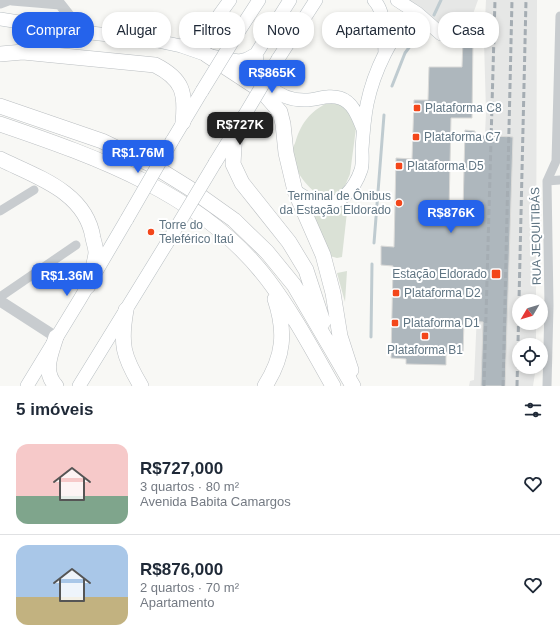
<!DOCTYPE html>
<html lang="pt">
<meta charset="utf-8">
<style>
:root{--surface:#fff;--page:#f6f6f7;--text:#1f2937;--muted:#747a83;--line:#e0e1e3;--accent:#2563eb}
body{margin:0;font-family:Helvetica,sans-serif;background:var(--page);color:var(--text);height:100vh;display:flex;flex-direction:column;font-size:15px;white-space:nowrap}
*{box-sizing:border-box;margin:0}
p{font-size:13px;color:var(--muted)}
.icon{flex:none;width:22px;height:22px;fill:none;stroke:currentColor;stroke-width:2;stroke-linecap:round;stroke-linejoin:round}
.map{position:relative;height:386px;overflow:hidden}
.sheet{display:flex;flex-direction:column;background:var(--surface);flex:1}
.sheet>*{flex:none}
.hud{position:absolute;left:12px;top:12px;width:536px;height:36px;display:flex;gap:8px}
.needle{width:26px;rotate:232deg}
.fabs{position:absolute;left:512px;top:294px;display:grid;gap:8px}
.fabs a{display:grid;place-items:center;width:36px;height:36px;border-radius:50%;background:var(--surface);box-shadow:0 2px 6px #0003;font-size:20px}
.price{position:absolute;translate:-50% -34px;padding:0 9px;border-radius:8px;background:var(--accent);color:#fff;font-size:13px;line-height:26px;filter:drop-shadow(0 1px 2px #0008)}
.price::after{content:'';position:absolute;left:50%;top:24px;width:12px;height:9px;margin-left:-6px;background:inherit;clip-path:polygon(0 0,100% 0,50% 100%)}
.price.on{background:#222;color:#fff}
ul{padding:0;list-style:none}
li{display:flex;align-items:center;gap:12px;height:100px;padding:0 16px}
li+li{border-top:1px solid var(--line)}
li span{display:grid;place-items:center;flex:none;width:112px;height:80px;border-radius:12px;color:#555}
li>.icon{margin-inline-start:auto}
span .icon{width:48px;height:48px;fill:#fffc;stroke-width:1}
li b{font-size:17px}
h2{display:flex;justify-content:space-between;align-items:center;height:48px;padding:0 16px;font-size:17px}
.chip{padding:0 14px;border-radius:16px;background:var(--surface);box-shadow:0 2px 6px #0003;font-size:14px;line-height:36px}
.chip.on{background:var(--accent);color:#fff}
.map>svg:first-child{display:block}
</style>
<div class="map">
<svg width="560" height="386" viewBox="0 0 560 386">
<rect width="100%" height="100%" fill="#f8f8f5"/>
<path fill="#e6e7e6" d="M405,0H478L467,31L460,38L446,37Z
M486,0H537L536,301H519V323H536V345H519V367H536L533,386H469L470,381L474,380L486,112L484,41Z"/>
<path fill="#dae1d6" d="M327,103H338L347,109L356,128L350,174L341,195C338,196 334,198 332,198C314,200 291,169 292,152C292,149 295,144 296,140C302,122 310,112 327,103Z
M348,203L342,257L337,258L330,256L306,205L332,209Z
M347,271L345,302L337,273Z"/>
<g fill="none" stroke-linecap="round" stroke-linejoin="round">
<path stroke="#bfcbd0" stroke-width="3" d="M434,15L441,0
M392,86L405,53L422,30
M374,243L384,115
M371,337L372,264"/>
</g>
<path fill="#aeb7bd" stroke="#dadad8" d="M463,40H473L472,118H451L449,210H463L465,130L475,131V135L513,137L505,386H481L483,322L464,321L463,354H446V365L406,364V359L391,358L393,266L381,265V246L394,247L396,158L412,159L414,100H428L429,67H462Z"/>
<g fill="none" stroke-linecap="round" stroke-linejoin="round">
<defs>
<path id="secondary" d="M374,0C386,13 384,36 385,53
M397,0L417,13L441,34
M0,19L82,32L153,40L181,46L207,55L232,60L239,61L247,59L256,54L290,0
M237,34L259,0
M181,46L207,32L230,0
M256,54C258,81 278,101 306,100C317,100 328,94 340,98C353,102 358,117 363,129
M278,59L316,0
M172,141L202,91
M215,163L244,116
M295,191C303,196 311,202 320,204C340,207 355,188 361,170C363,164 362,156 362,149C363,134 364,119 367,104C373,75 392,29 417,13
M27,386L80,299L127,219
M79,386L167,243"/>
<path id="trunk" d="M0,54L23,52L155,65C183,79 186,93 183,122
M207,55L262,91L280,112L283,124L286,153L295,191L323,255L333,293L340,336L351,370
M0,106L102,141L152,165L189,188L234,220L267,252L294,285L353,386
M0,124C97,157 204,195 268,280C293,313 313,351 333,386
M235,130L233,164L242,183L289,242L306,270L323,322
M0,159C37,177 86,192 93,238C94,243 96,248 96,253C95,264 90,275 88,286
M126,310C120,344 123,356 141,386
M56,386C42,371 51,354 56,337
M265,386C284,356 286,332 275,299"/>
</defs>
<use href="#secondary" stroke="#b7bec2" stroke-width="14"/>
<use href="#trunk" stroke="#babec1" stroke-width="16"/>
<path stroke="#c8cccf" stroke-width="9" d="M547,181L560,180
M0,211L34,190
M0,297L76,245
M547,386L549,306L547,181L556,161L560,16"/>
<path stroke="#c8cccf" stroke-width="11" d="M12,0L60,4
M0,3L8,0
M60,4L82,32
M0,301L56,337"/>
<use href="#secondary" stroke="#fff" stroke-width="13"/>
<use href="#trunk" stroke="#fff" stroke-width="15"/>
<path stroke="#a5adb3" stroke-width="3" stroke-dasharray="6 3" stroke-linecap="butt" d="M484,386L495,0
M503,386L512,0
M517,386L526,0"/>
<defs>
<path id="secondary-bridge" d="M202,91L237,34
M244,116L278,59
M127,219L172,141
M167,243L215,163"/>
</defs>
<use href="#secondary-bridge" stroke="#b7bec2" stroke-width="14" stroke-linecap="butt"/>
<use href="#secondary-bridge" stroke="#fff" stroke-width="13"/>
</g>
<g fill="#f3461a" stroke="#fff" stroke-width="1.5">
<rect x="413" y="104" width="8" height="8" rx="2"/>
<rect x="412" y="133" width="8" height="8" rx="2"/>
<rect x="395" y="162" width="8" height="8" rx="2"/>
<circle cx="399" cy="203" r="4"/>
<circle cx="151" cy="232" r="4"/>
<rect x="491" y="269" width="10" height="10" rx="2"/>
<rect x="392" y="289" width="8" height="8" rx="2"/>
<rect x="391" y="319" width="8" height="8" rx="2"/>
<rect x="421" y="332" width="8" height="8" rx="2"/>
</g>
<g text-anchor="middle" stroke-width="4" stroke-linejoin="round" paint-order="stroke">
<g font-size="12" fill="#607583" stroke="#fff" text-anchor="start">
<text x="425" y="112">Plataforma C8</text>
<text x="424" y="141">Plataforma C7</text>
<text x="407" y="170">Plataforma D5</text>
<text x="391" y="200" text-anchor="end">Terminal de Ônibus<tspan x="391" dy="14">da Estação Eldorado</tspan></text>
<text x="159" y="229">Torre do<tspan x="159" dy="14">Teleférico Itaú</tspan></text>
<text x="487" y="278" text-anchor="end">Estação Eldorado</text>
<text x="404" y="297">Plataforma D2</text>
<text x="403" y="327">Plataforma D1</text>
<text x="425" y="354" text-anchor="middle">Plataforma B1</text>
</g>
<g font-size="12" fill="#607583" stroke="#fff">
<text transform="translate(536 236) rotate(-91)" y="4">RUA JEQUITIBÁS</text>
</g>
</g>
</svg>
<div class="fabs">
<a><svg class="needle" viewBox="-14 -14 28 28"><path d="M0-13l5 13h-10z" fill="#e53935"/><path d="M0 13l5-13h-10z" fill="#747a83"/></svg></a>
<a><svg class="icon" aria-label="locate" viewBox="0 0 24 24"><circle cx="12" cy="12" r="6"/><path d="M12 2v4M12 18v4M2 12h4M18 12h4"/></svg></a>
</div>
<b class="price" style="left:272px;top:94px">R$865K</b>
<b class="price on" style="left:240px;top:146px">R$727K</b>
<b class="price" style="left:138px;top:174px">R$1.76M</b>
<b class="price" style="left:451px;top:234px">R$876K</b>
<b class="price" style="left:67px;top:297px">R$1.36M</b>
<div class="hud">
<a class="chip on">Comprar</a>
<a class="chip">Alugar</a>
<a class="chip">Filtros</a>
<a class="chip">Novo</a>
<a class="chip">Apartamento</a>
<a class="chip">Casa</a>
</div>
</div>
<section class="sheet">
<h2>5 imóveis<svg class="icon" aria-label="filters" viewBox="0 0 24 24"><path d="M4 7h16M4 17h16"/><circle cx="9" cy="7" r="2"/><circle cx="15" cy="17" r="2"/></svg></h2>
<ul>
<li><span style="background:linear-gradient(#f6c9c9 65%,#7fa58c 0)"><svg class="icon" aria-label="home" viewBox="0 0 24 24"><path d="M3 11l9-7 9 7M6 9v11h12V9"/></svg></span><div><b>R$727,000</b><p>3 quartos · 80 m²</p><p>Avenida Babita Camargos</p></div><svg class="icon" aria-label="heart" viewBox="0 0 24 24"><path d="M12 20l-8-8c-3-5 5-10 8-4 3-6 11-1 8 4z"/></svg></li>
<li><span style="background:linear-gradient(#a9c7e8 65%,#c2b280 0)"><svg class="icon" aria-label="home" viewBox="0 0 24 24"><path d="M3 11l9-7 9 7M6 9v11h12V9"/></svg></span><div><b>R$876,000</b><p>2 quartos · 70 m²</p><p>Apartamento</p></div><svg class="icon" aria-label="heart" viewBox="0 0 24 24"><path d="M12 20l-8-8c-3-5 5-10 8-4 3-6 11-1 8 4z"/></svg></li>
</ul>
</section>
